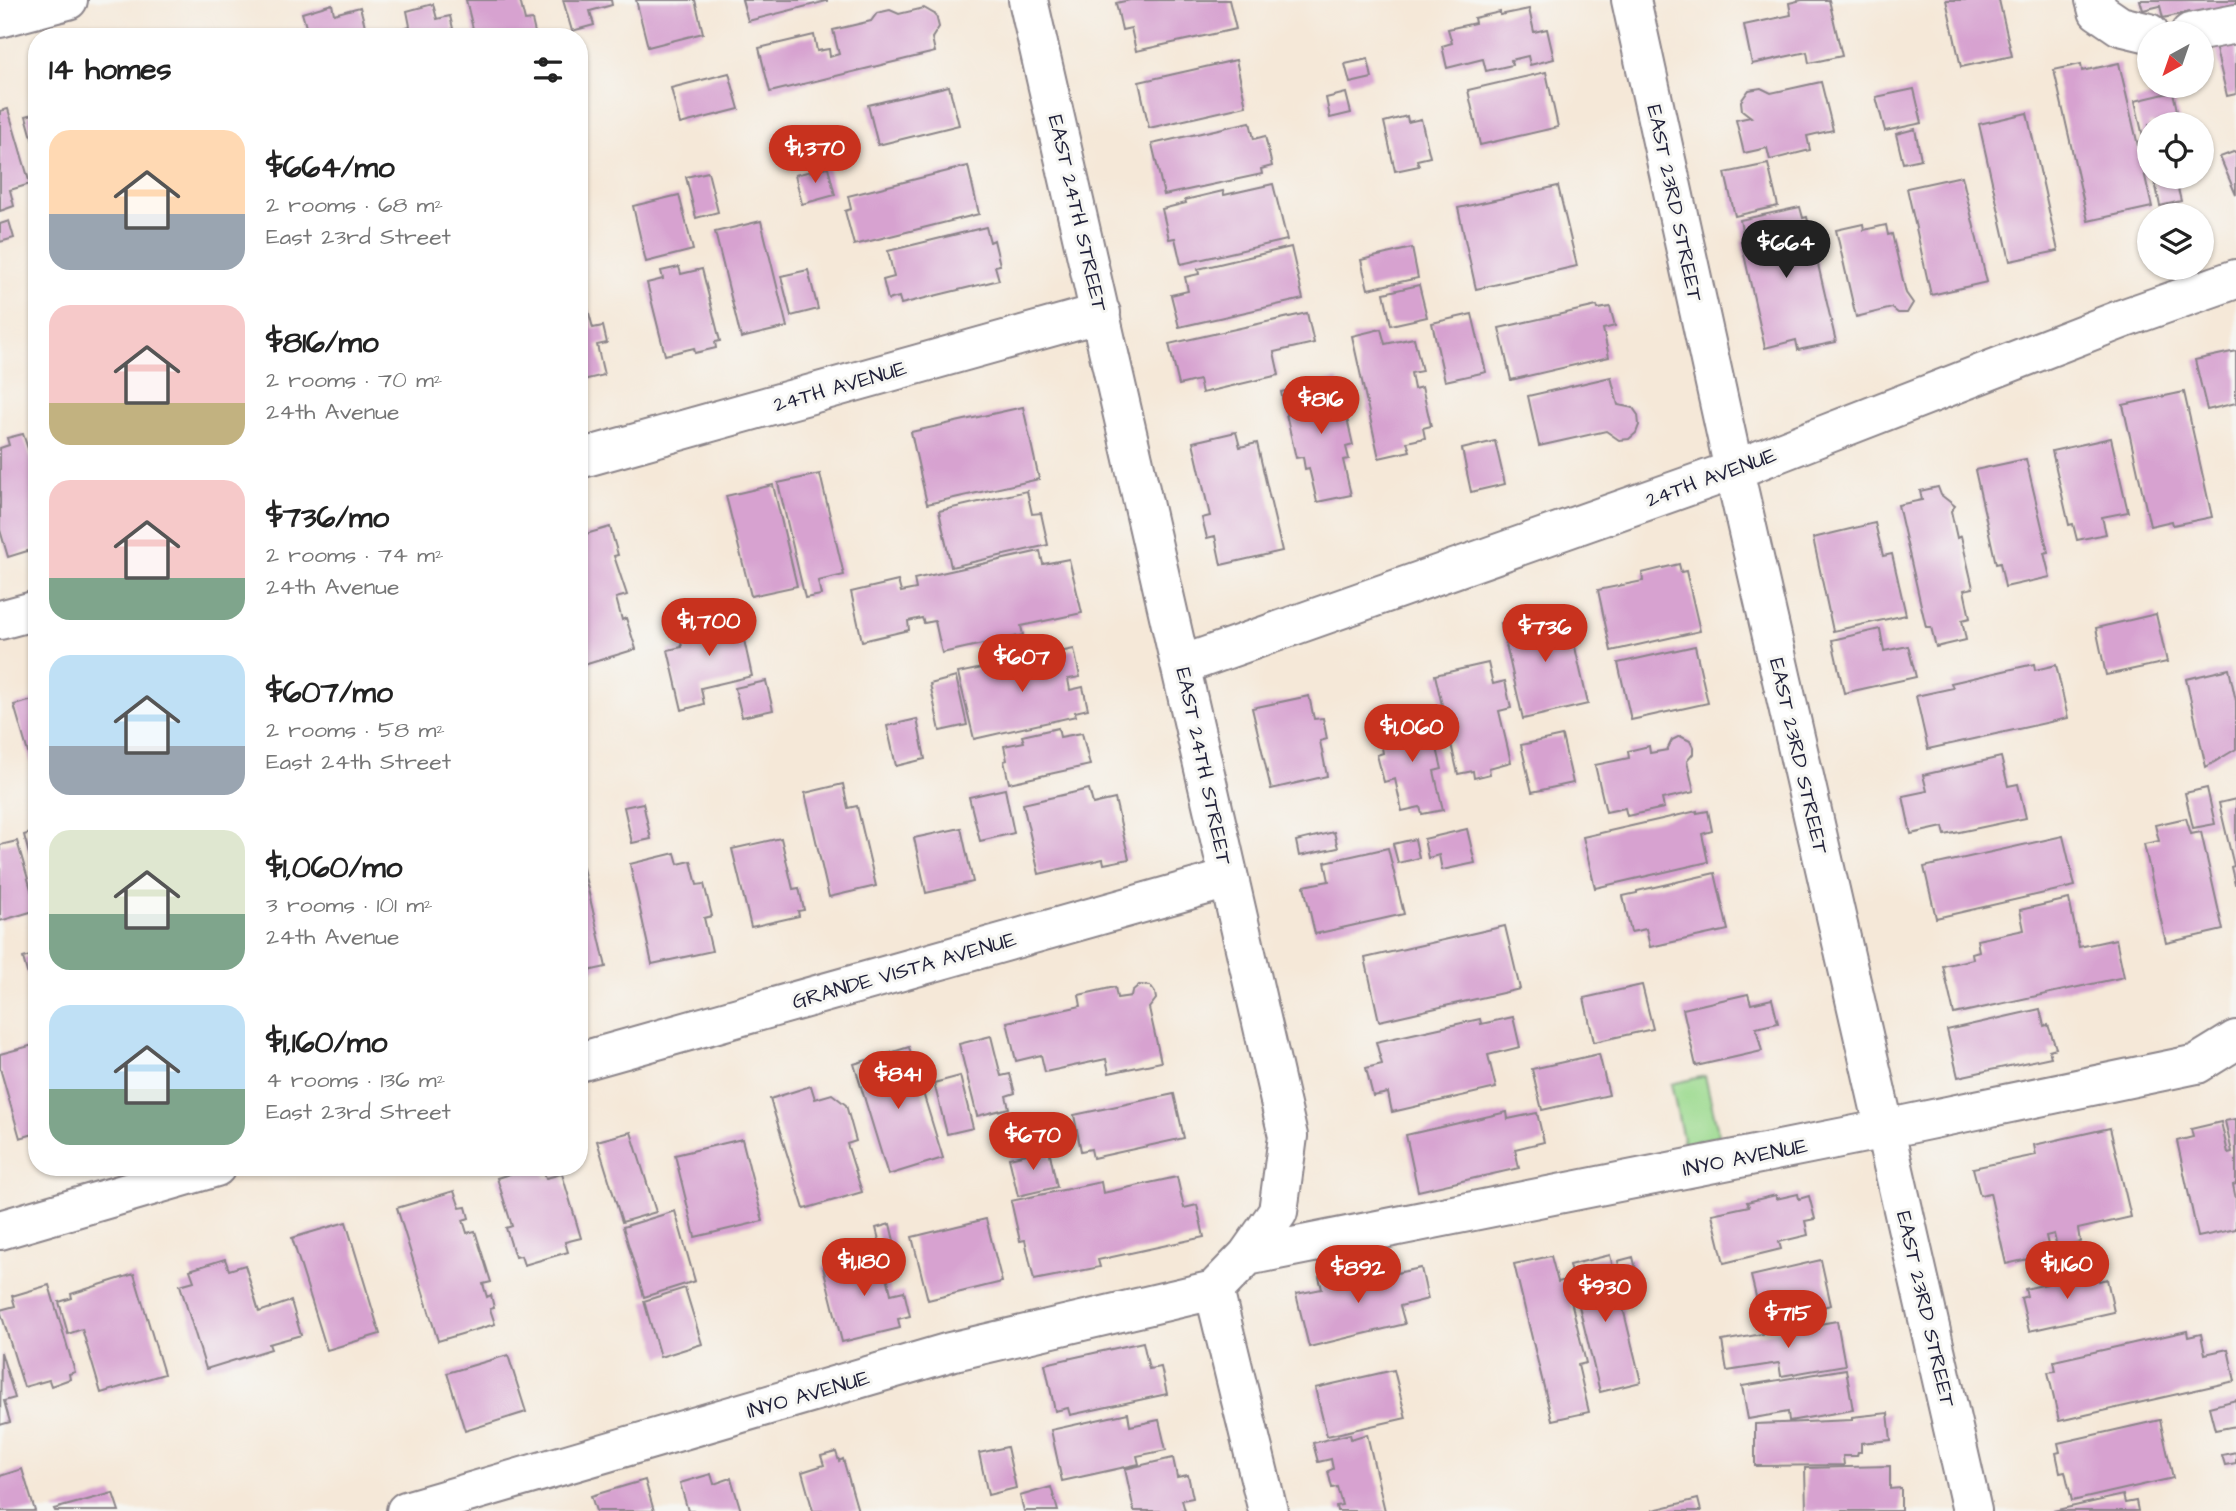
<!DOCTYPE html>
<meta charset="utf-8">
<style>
:root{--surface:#fff;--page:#f2f2f2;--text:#222;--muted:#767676;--accent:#c8321e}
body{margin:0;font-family:"Architects Daughter",sans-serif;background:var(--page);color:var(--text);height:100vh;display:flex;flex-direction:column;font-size:26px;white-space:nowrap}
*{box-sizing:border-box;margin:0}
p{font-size:23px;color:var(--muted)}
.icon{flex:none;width:38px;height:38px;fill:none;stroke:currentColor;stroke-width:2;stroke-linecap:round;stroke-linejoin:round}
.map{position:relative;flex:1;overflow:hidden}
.panel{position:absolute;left:28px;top:28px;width:560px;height:1148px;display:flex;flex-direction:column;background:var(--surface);border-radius:28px;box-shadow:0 2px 5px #0004}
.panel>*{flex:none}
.needle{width:46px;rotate:220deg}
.controls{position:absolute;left:2137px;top:21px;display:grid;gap:14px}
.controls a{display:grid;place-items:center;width:77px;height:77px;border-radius:50%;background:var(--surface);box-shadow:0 2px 5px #0004;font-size:35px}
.price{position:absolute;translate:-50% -60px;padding:0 16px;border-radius:24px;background:var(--accent);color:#fff;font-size:23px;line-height:46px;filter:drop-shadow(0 2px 4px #0008)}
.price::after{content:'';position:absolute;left:50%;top:42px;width:21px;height:16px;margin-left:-10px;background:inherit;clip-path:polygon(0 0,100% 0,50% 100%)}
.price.active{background:#222;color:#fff}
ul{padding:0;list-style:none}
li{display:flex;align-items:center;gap:21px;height:175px;padding:0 21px}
li span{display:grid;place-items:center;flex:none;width:196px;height:140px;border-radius:21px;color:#555}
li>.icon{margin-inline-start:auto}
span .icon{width:84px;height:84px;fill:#fffc;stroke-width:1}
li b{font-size:30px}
h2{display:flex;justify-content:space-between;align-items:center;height:84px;padding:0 21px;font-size:30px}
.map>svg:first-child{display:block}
</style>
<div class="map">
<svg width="2236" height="1511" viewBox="0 0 2236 1511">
<rect width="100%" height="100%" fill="#f6f6f2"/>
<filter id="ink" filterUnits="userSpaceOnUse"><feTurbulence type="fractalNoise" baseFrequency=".0143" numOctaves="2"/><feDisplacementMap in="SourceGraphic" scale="14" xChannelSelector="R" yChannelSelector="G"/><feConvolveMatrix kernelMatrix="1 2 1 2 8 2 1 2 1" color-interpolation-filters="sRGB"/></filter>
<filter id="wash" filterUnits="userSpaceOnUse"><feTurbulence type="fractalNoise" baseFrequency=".00686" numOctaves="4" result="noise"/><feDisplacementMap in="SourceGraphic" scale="28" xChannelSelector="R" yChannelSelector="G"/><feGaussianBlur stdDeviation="1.57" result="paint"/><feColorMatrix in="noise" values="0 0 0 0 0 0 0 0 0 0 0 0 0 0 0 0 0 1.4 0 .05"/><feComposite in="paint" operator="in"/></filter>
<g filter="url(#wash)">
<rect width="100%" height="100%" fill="#f5e8d8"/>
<path fill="#9cda8f" stroke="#5f7e65" stroke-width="2" d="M1705,1076L1719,1136L1684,1144L1671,1084Z"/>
<g id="blocks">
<path fill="#d7a2d0" d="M466,0H520L525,21L532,20L536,37H475Z
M563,0H611L612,5L590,11L594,25L572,31Z
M636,0H695L703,33L648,47Z
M742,0H827V1L748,21Z
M1130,0H1229L1236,29L1136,51L1131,28L1122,30L1116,3Z
M1802,0H1829L1842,56L1809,63L1807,52L1752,64L1744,25L1791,15L1789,3Z
M1946,0H1999L2012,56L1961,67Z
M2140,0H2236V10L2192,20L2190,12L2163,18L2160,6L2143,10Z
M332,4L334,14L360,7L368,37H309L302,13Z
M433,4L437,19L450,16L455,37H393L392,31L410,26L407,11Z
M924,8L936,15L939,27L932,38L935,52L770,92L759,48L814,35L817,51L829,49L830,57L839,54L833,30L871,21L877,13L890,10L899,14Z
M1529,9L1534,32L1547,29L1554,59L1530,65L1528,56L1511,60L1512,65L1486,71L1483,59L1447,68L1442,46L1452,43L1448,29L1475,23L1474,18L1500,12V15Z
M2236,36V94L2227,96L2214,41Z
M1368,59L1372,78L1350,83L1345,64Z
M1236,60L1246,106L1149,128L1139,82Z
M2119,63L2152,207L2088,221L2054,70L2081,64L2082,71Z
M1546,72L1558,127L1480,145L1468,90Z
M729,73L739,109L680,124L671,88Z
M1821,82L1833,130L1807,136L1810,150L1770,160L1767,148L1744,153L1736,120L1751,117L1742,110L1741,101L1749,90L1761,88L1771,93Z
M949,86L959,125L878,145L868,105Z
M1914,89L1922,123L1885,131L1876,97Z
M2173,92L2180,124H2149L2148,159L2135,101Z
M1346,93L1351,113L1330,118L1326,98Z
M8,109L30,184L10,190L14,206L0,211V111Z
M37,113V152H36L26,116Z
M2027,113L2058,251L2010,261L1979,124Z
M1407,116L1408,122L1421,119L1430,157L1417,160L1419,166L1395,171L1384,122Z
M1250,122L1254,139L1265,136L1272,166L1261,169L1262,174L1164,195L1152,144Z
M1915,129L1921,159L1903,163L1896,134Z
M2236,151V195L2220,157Z
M1768,164L1778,206L1735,216L1725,173Z
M968,166L979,214L854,245L845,211L851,209L848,196Z
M828,167L835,195L802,204L795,175Z
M708,172L718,212L696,218L686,177Z
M1962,176L1987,282L1931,295L1907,188Z
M2154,177H2175L2181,201L2160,206Z
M1273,184L1287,240L1181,264L1175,238L1169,239L1162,209L1186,203L1185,200L1223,191L1224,195Z
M1558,186L1577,266L1476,289L1458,208Z
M679,195L693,250L646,262L633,206Z
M1800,207L1803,218L1807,217L1836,342L1798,350L1796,340L1765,348L1741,241L1744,240L1740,220Z
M9,221L14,238L0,242V224Z
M761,221L787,327L741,338L715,232Z
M1863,224L1864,230L1886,225L1888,235L1892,234L1906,293L1913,303L1907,313H1898L1892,308L1856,317L1836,230Z
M986,227L990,242L994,240L1000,265L995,266L999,280L901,304L899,297L888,300L883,280L894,277L888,251Z
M1291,247L1303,299L1179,327L1171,295L1188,291L1185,277L1199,274L1198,269Z
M1412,248L1418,278L1368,289L1361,260Z
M679,267L681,274L702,269L720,341L715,342L716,348L695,353L694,348L665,355L647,283L663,279L661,271Z
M808,270L818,309L791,316L781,276Z
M1419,285L1427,317L1391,325L1384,293Z
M582,287L593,328L603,326L607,343L597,345L604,375L579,381V288Z
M1597,306L1598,309L1610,307L1615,326L1603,329L1609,357L1511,380L1499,328Z
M1307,313L1314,343L1274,352L1279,375L1202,393L1199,380L1179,385L1169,344Z
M1472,314L1486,372L1445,381L1432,323Z
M1381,329L1385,344L1414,338L1422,371L1411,373L1414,389L1422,387L1431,426L1423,428L1425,438L1407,442L1410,451L1379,458L1352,336Z
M2236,351V403L2207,410L2195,360Z
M1611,377L1618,405L1633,408L1638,415L1639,425L1636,433L1629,439L1619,440L1606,431L1539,446L1528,396Z
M1338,379L1353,445L1346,447L1349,459L1343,460L1351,495L1317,502L1309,468L1305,469L1303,457L1296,458L1281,392Z
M2184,392L2212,517L2173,525L2172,521L2150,526L2123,405Z
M1023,407L1039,479L927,504L911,432Z
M1236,432L1240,447L1257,443L1282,551L1221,565L1215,536L1207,538L1202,518L1210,516L1193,442Z
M23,434L37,475V548L8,557L0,530V448L9,445L7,438Z
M2111,438L2128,512L2102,517L2106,534L2077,540L2073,524L2069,525L2052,451Z
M1495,441L1505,484L1471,492L1462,449Z
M2026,459L2048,552L2044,553L2050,577L2005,587L2000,563L1996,564L1975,470Z
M820,474L844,575L818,581L821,595L805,598L778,483Z
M773,485L797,586L751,596L726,496Z
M1938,487L1941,495L1955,506L1951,511L1957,538L1961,536L1973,588L1964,590L1970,618L1962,620L1966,640L1936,647L1931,627H1926L1898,505L1922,500L1920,491Z
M1027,491L1032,514L1041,513L1048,545L951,567L939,511Z
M1875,523L1883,556L1892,554L1906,615L1833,631L1813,538Z
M610,527L618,555L614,556L627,595L616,598L622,620L626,618L636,649L584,665L579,652V536Z
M1040,551L1043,564L1069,559L1082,613L1021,626L1023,635L942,653L935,621L924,623L922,618L908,621L909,630L862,641L851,592L898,581L901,592L916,589L914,579Z
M1679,564L1681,572L1686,571L1700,631L1611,651L1598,590L1643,581L1642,573Z
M1566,608L1588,704L1523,719L1501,623Z
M738,613L752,676L701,688L704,704L682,710L668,650L682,647L678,627Z
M2156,614L2167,662L2106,675L2096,628Z
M1880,629L1884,651L1908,646L1916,677L1844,693L1832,640Z
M1695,646L1708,703L1631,720L1618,663Z
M1074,649L1080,677L1068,679L1070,690L1083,687L1088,709L1075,712L1076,716L974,739L958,673Z
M1488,663L1493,684L1505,681L1511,708L1499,711L1511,762L1489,768L1490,774L1474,778L1473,771L1458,774L1435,675Z
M2034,664L2035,670L2056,665L2068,718L1928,749L1916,696L1953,688L1951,683Z
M2229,669L2236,701V749L2206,767L2186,679Z
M956,677L967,725L940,731L930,684Z
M766,681L773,710L742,717L735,688Z
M1309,696L1314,719L1323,718L1327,739L1320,741L1327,776L1271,789L1252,708Z
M37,699V780H36L14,705Z
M1429,715L1442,769L1434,771L1443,810L1422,814L1420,807L1402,811L1395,779L1384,782L1377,755L1383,753L1380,737L1388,736L1386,725Z
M917,719L925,759L896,766L887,726Z
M1058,728L1060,737L1082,733L1090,765L1009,783L1004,761L1007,760L1004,746L1024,742L1022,736Z
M1562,736L1573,783L1532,792L1521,745Z
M1680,736L1690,741L1693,747V754L1687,761L1694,792L1662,799L1664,808L1627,816L1625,808L1606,812L1595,765L1629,758L1628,751L1649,746L1650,753L1667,750L1672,740Z
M2001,757L2008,786L2018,784L2026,818L1945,835L1943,827L1911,834L1903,796L1927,791L1923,775Z
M843,784L848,808L857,806L876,886L829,897L805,793Z
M2207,788L2215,824L2193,828L2185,793Z
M1005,789L1014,833L980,841L969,797Z
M1089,789L1093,804L1115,799L1129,859L1104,864L1103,859L1039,874L1023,804Z
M2236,799V884H2235L2231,867L2234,866L2219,803Z
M643,803L651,839L632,843L624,807Z
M1697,811V813L1708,811L1712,831L1702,834L1708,862L1595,888L1583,837Z
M2186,818L2191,834L2201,832L2223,930L2166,943L2144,844L2159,841L2155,825Z
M961,828L973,882L926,893L914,838Z
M1467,829L1475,863L1442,870L1439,855L1428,858L1424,839Z
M37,831V873H34L24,835Z
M1334,832L1338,848L1299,856L1296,841Z
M2063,836L2075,886L1936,918L1924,867Z
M781,838L793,889L799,888L804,910L798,911L799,916L751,927L732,849Z
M1415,839L1419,858L1398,863L1393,844Z
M17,841L37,910L0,921V845Z
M1388,848L1404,914L1315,934L1304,886L1329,881L1325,862Z
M675,853L678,864L691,861L697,885L704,884L712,916L704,918L712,951L652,964L630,864Z
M583,868L606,967L579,973V869Z
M1715,873L1728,930L1650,947L1646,929L1631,932L1623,896L1637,893V891Z
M2069,899L2079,947L2116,939L2124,977L1954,1014L1943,966L1973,959L1972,953L1979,951L1977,940L2024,930L2020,910Z
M1505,926L1520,989L1379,1021L1365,958Z
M37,954V996L34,997L23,958Z
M1139,985L1150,986L1155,993L1156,999L1149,1008L1161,1062L1109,1073L1106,1059L1045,1072L1041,1055L1016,1061L1007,1022L1081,1006L1079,995L1115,987L1117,998L1131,996L1132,991Z
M1642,985L1653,1029L1594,1042L1584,998Z
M1748,994L1751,1004L1772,999L1778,1023L1756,1028L1762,1051L1696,1066L1683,1009Z
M2040,1009L2044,1026L2048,1025L2056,1048L2049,1050L2051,1057L1958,1077L1947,1030Z
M1513,1017L1520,1047L1488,1055L1496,1088L1392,1112L1388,1093L1373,1096L1366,1068L1382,1064L1376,1042L1480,1019L1481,1024Z
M991,1036L1001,1076L1010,1074L1015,1093L1006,1096L1009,1108L977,1116L959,1044Z
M37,1044V1133L20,1138L0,1068V1054Z
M909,1047L943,1158L888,1175L854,1064Z
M1599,1054L1609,1095L1542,1110L1532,1069Z
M960,1076L973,1128L947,1134L934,1083Z
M811,1086L815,1099L832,1094L846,1105L856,1141L847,1144L862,1192L804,1209L770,1099Z
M1174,1094L1184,1138L1093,1158L1091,1149L1081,1151L1074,1115Z
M1507,1112L1508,1119L1537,1113L1544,1142L1515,1149L1519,1168L1418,1191L1406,1135Z
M2236,1119V1184L2233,1185L2236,1199V1229L2198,1237L2177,1141L2193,1137L2191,1129L2221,1122L2228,1153L2232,1152L2225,1121Z
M2110,1128L2131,1217L2078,1229L2080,1242L2057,1247L2054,1234L2046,1236L2050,1254L2006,1264L1990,1193L1980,1195L1973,1168L2036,1155L2034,1145Z
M631,1132L656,1212L622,1222L597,1141Z
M742,1139L763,1221L695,1237L675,1155Z
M1049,1149L1057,1187L1018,1196L1009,1158Z
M532,1167H542L546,1178L562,1174L581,1238L565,1242L568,1252L524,1265L521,1256L515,1257L506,1228L512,1226L497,1178Z
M1177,1177L1184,1208L1197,1205L1204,1237L1098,1260L1100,1267L1034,1280L1025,1240L1020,1241L1011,1201L1101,1182L1103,1193Z
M454,1191L460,1208L466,1207L469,1218L463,1220L467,1233L475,1231L491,1282L483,1284L487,1297L491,1295L494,1308L490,1309L495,1324L438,1341L397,1208Z
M1798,1194L1799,1199L1809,1196L1815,1219L1805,1221L1808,1235L1779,1242L1781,1249L1724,1263L1712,1214L1749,1206L1747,1202L1776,1195V1199Z
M675,1211L695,1281L644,1297L623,1227Z
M986,1219L1002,1282L928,1300L912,1237Z
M346,1222L380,1334L327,1350L292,1238Z
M890,1224L895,1245L881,1248L876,1228Z
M882,1252L891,1294L904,1291L910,1316L898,1319L900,1328L842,1342L823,1267Z
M1610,1255L1641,1382L1600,1392L1569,1265Z
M1551,1256L1558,1282L1566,1280L1586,1363L1578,1365L1589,1412L1552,1420L1514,1264Z
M1633,1257L1638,1277L1622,1280L1618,1261Z
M225,1259L229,1270L245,1265L259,1312L291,1301L301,1335L269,1344L271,1349L206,1369L180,1285L194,1281L190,1270Z
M1821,1260L1831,1305L1762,1321L1751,1276Z
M1421,1268L1428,1299L1400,1306L1405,1324L1309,1347L1296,1294L1322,1289L1319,1277L1344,1271L1347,1283Z
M2096,1270L2099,1281L2107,1279L2114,1312L2029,1331L2021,1298L2027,1296L2025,1289L2047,1284L2046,1281Z
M134,1274L164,1374L101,1393L82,1329L68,1334L59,1302L72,1298L71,1294Z
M49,1285L75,1372L69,1374L70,1379L51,1386L49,1380L24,1387L0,1310L15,1306L12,1296Z
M685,1288L702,1344L660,1357L644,1301Z
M1837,1321L1845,1365L1781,1376L1779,1363L1727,1371L1722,1341Z
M2187,1331L2188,1337L2201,1334L2205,1354L2228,1349L2235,1381L2059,1421L2048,1372L2056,1371L2054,1361Z
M1143,1342L1149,1369L1161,1367L1167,1394L1070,1415L1068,1408L1055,1411L1045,1364Z
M1,1352L15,1398L4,1401L10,1422L0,1425Z
M508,1355L526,1412L465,1431L447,1373Z
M1846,1369L1853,1410L1789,1421L1788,1412L1748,1419L1742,1386Z
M1394,1370L1406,1418L1327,1436L1315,1388Z
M2236,1400V1426L2215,1430L2209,1407Z
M1128,1413L1130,1426L1159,1420L1166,1450L1137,1456L1139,1464L1062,1481L1051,1430Z
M1888,1413L1891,1440L1861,1443V1452H1858L1857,1456H1843L1844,1465L1755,1466V1424L1852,1420V1417Z
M2160,1420L2173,1478L2072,1501L2065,1471L2060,1472L2056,1453L2060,1452L2058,1443Z
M1350,1434L1351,1439L1367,1434L1385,1511H1337L1336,1506L1342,1505L1337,1487L1332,1488L1328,1471L1333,1469L1331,1459L1318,1462L1313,1443Z
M1007,1447L1016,1488L988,1495L979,1453Z
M836,1452L839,1461L843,1459L858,1511H813L802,1472L824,1465L821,1456Z
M2236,1452V1463L2225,1465L2222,1455Z
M1173,1458L1177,1477L1188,1475L1193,1498L1182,1500L1185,1511H1134L1125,1469Z
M1890,1466V1489L1901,1488V1511H1806L1805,1468Z
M22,1469L35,1511H0V1476Z
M711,1474L714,1484L731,1478L741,1511H688L680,1483Z
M645,1480L654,1511H596L591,1496Z
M1051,1487L1058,1511H1024L1020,1496Z
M113,1493L119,1511H55L54,1509Z
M2123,1495L2125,1503L2136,1501L2138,1511H2053Z
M1698,1499L1701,1511H1653V1510Z"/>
</g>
</g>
<g filter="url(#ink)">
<use href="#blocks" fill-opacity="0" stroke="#8c858a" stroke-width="2"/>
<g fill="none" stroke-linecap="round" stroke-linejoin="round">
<defs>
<path id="minor" d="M1028,0L1288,1136L1278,1212L1247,1256L1214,1290L1268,1511
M1631,0L1734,470L1972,1511
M2095,0L2098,11L2120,26L2149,33
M0,18L68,0
M2190,33L2236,24
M579,459L1101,313
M0,620L37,610
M1182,665L1734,470L2122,319L2236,279
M579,1062L1228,879
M0,1230L216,1167
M1247,1256L1885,1129L2197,1064L2236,1040
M406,1511L950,1352L1214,1290"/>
</defs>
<use href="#minor" stroke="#8c858a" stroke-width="42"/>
<use href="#minor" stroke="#fff" stroke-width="38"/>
</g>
</g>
<g text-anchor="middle" stroke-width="6" stroke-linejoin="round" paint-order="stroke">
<g font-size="21" fill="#22223b" stroke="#f6f6f2">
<text transform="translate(1675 203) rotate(78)" y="7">EAST 23RD STREET</text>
<text transform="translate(1078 213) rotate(77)" y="7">EAST 24TH STREET</text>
<text transform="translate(840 386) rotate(-16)" y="7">24TH AVENUE</text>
<text transform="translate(1711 477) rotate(-20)" y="7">24TH AVENUE</text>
<text transform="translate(1799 756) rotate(77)" y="7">EAST 23RD STREET</text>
<text transform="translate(1204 766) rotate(78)" y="7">EAST 24TH STREET</text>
<text transform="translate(904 970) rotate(-16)" y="7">GRANDE VISTA AVENUE</text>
<text transform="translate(1745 1157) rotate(-11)" y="7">INYO AVENUE</text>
<text transform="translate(1926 1309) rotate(77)" y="7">EAST 23RD STREET</text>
<text transform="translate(808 1394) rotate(-16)" y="7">INYO AVENUE</text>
</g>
</g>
</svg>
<div class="controls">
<a><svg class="needle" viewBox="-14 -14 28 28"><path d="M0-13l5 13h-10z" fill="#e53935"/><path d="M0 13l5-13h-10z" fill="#767676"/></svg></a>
<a><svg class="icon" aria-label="locate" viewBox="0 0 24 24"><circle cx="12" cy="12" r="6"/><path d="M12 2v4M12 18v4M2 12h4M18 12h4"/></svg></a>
<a><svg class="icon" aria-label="layers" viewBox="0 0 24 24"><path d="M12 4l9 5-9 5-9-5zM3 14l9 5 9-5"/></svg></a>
</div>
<b class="price" style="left:815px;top:185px">$1,370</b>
<b class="price active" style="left:1786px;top:280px">$664</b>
<b class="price" style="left:1321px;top:436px">$816</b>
<b class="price" style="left:709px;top:658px">$1,700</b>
<b class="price" style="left:1545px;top:664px">$736</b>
<b class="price" style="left:1022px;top:694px">$607</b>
<b class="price" style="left:1412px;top:764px">$1,060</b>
<b class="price" style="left:898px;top:1111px">$841</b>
<b class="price" style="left:1033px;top:1172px">$670</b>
<b class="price" style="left:864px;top:1298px">$1,180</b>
<b class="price" style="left:2067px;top:1301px">$1,160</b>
<b class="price" style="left:1358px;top:1305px">$892</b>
<b class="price" style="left:1605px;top:1324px">$930</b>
<b class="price" style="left:1788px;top:1350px">$715</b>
<section class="panel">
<h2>14 homes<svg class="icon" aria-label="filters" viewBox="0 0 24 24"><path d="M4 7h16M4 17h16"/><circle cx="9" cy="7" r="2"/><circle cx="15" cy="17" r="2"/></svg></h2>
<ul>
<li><span style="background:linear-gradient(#ffd9b3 60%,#9aa5b1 0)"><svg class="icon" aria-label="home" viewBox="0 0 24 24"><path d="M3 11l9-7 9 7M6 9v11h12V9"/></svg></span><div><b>$664/mo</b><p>2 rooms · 68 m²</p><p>East 23rd Street</p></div></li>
<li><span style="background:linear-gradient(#f6c9c9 70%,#c2b280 0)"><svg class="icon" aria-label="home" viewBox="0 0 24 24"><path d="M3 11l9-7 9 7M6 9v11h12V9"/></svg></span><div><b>$816/mo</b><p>2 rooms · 70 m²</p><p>24th Avenue</p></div></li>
<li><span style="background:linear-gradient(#f6c9c9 70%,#7fa58c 0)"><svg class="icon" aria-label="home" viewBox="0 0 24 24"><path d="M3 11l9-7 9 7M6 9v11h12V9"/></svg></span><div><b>$736/mo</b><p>2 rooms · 74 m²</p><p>24th Avenue</p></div></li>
<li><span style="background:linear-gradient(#bfe0f5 65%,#9aa5b1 0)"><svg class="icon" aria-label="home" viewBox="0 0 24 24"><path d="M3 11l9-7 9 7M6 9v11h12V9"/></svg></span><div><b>$607/mo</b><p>2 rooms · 58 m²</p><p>East 24th Street</p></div></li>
<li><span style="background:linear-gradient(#dfe7d0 60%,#7fa58c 0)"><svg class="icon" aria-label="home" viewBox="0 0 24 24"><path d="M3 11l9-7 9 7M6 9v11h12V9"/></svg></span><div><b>$1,060/mo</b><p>3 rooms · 101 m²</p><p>24th Avenue</p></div></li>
<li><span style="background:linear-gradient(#bfe0f5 60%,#7fa58c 0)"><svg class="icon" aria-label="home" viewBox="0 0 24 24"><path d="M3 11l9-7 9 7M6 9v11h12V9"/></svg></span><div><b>$1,160/mo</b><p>4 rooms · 136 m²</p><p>East 23rd Street</p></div></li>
</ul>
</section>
</div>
